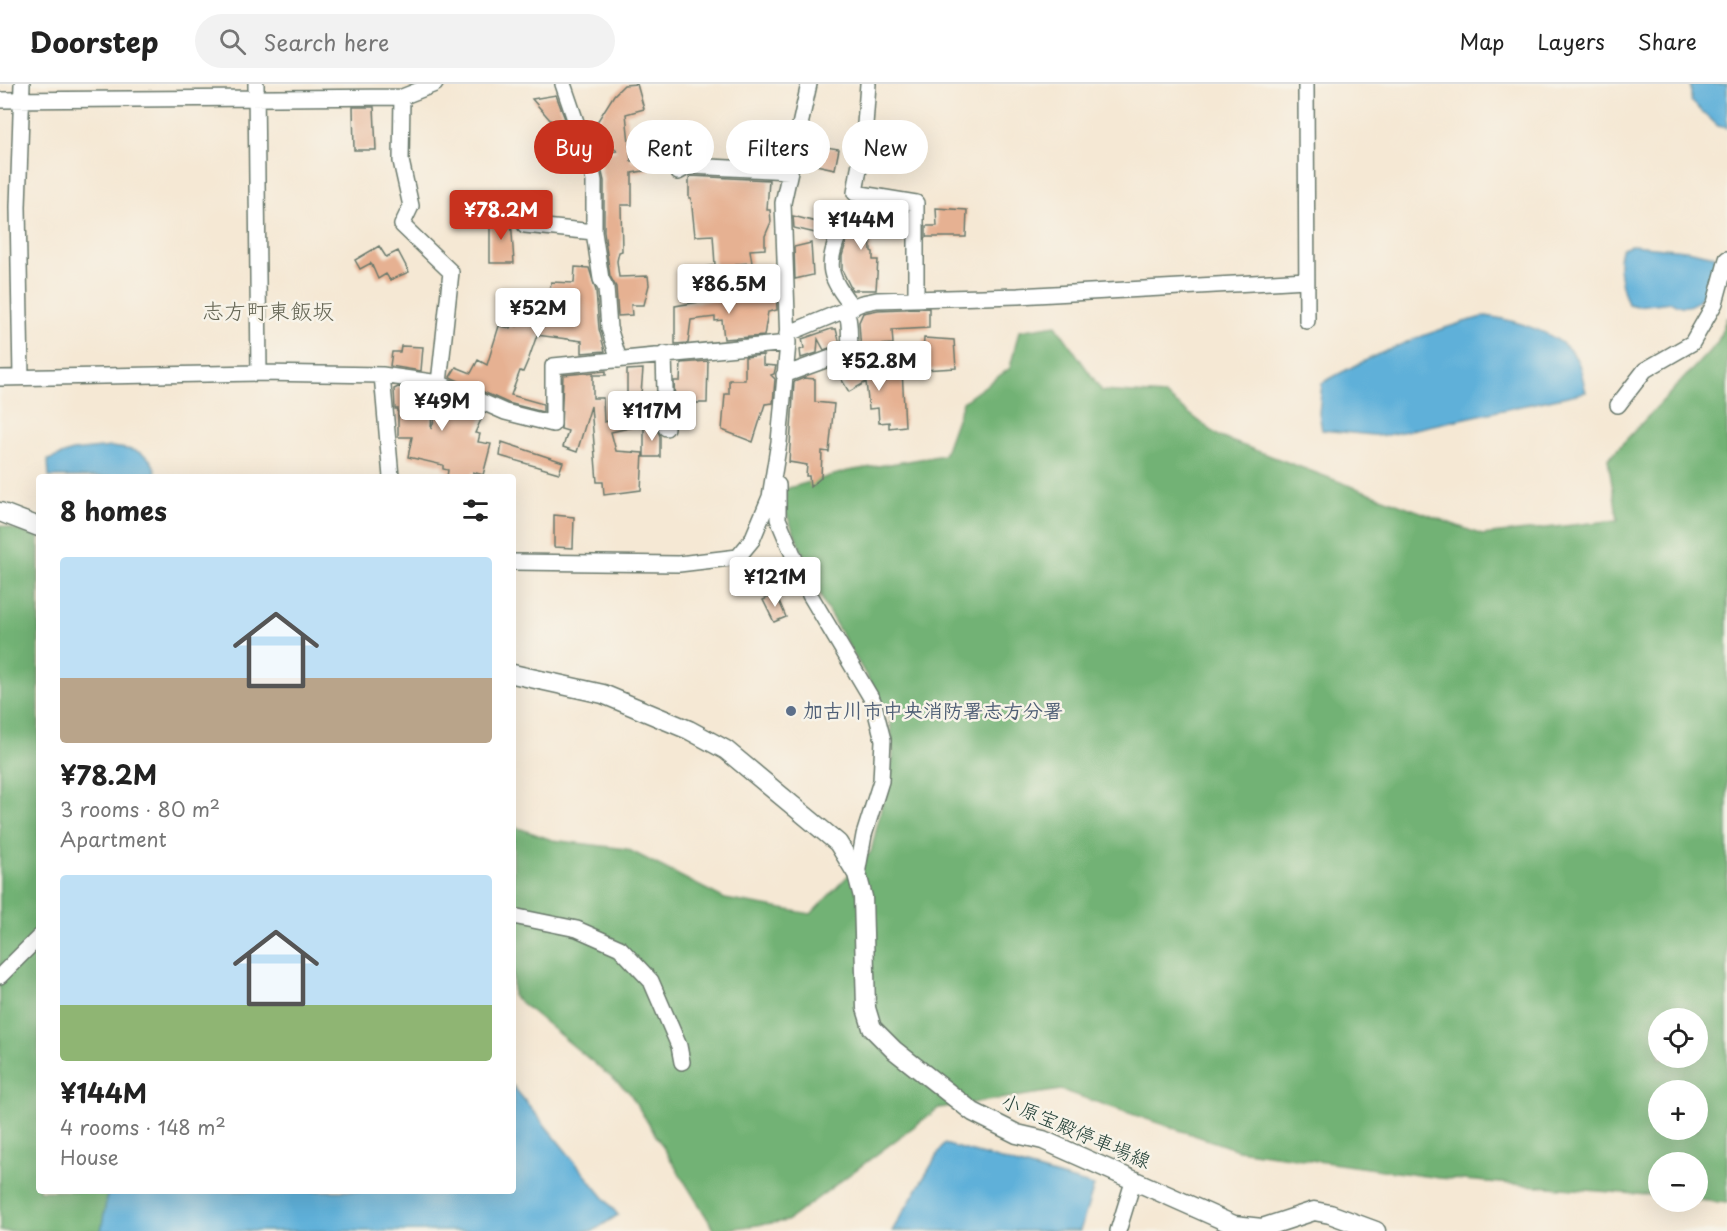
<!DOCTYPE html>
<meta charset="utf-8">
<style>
:root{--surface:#fff;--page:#f2f2f2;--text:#222;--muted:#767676;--line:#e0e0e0;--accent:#c8321e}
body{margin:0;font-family:"Playpen Sans","Klee One",sans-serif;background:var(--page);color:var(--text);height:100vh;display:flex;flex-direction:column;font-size:22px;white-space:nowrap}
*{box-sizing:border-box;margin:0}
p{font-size:20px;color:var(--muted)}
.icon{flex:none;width:33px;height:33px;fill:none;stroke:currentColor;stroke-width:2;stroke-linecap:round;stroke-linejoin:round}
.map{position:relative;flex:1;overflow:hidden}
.side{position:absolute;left:36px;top:390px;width:480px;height:720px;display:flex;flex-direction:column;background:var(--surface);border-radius:6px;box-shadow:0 6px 24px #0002}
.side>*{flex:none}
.guide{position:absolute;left:534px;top:36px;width:570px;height:54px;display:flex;gap:12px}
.fabs{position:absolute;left:1648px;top:924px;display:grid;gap:12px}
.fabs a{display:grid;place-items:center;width:60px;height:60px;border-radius:50%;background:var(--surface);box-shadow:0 6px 24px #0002;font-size:30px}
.price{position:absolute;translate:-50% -51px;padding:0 14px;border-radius:6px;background:#fff;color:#222;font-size:20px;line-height:39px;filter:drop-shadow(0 2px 3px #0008)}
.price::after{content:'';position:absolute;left:50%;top:36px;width:18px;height:14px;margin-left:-9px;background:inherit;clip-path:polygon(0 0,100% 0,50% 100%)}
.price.selected{background:var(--accent);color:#fff}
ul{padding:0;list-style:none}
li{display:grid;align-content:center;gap:12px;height:318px;padding:0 24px}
li span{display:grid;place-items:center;height:186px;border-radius:6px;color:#555}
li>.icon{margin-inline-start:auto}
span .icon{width:108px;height:108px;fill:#fffc;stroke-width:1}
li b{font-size:26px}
h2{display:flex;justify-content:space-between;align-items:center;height:72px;padding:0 24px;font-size:26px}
.tag{padding:0 21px;border-radius:27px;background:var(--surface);box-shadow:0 6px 24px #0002;font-size:21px;line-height:54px}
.tag.selected{background:var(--accent);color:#fff}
header{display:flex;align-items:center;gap:36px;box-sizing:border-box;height:84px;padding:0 30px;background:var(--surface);border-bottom:2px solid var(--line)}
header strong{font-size:28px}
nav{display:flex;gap:33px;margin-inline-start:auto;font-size:21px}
.search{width:420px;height:54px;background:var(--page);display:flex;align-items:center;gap:15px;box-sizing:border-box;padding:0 21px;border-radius:33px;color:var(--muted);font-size:22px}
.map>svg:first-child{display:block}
</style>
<header>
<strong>Doorstep</strong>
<div class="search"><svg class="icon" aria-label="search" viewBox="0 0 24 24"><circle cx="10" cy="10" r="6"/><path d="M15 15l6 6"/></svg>Search here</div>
<nav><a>Map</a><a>Layers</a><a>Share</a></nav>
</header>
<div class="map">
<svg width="1727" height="1147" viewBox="0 0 1727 1147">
<rect width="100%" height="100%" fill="#f7f3e8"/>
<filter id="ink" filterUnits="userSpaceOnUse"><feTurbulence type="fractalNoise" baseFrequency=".0167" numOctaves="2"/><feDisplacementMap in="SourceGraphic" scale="12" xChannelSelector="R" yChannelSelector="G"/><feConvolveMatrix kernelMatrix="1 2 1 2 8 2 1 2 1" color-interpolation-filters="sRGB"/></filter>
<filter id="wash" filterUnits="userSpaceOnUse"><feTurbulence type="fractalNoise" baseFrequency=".008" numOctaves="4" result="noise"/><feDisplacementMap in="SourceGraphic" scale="24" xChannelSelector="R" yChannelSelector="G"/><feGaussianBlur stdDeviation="1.35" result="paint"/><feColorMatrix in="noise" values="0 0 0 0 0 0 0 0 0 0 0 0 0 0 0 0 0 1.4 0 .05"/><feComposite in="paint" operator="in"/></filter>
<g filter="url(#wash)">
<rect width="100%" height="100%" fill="#f5e8d4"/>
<path fill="#72b274" stroke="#487854" stroke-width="1.5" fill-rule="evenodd" d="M1727,233V1119L1698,1116V1078H1659V1112L1439,1094L1238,1066L1061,1006L939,1024L787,1137L715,1147L629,1008L513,912V742L552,756L627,765L725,815L811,830L871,768L893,673L890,632L825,522L786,429L785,405L848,387L944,371L963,318L1010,284L1019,247L1056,241L1102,307L1165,311L1220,353L1482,451L1618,436L1608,375L1717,259ZM1659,934H1698V974H1659ZM1659,1006H1698V1046H1659Z
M0,441L39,453V1107H157L177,1147H0Z"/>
<path fill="#5eb0d9" stroke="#3e7686" stroke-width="1.5" d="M1691,0H1727V44L1718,42L1691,17Z
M1631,161L1686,166L1715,172C1719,193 1697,236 1672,218L1637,222L1628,220C1622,205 1615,180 1622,164Z
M1486,232C1513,236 1563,249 1577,276C1582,285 1583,298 1586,308L1383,352L1322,346L1319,329L1322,299C1374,270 1427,247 1486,232Z
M111,363C132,365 155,367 156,393H49L48,376L72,367Z
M513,1002L618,1131L593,1147H101L108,1107H513Z
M944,1060L1094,1102L1080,1147H892Z"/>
<g id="blocks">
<path fill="#e6b192" d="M637,0L644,25L626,30L631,77L649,76V86L632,89V121H621L622,167L619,168L617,177L619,193L648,192L649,201L644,221H631L632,231L618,232L616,203L610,192L604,147V97L598,70L617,67L592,46L614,11L624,1Z
M556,11L565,35L551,37L532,15Z
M353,23H374L376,66H354Z
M806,60L839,65L835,85L802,78Z
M691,92L769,96L767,126H770L771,138L765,152V165L750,166L752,179L736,180L735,191L707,197L704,183L715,181L713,151L695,152L691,114H689V94Z
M857,121L881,124L876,146L870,145L871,167L873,168V176H878L876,206H852L842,186V172L849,149L853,150Z
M936,124L967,126L966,153H926V142H937Z
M793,132L832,142L828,152L794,144Z
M490,133L511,134L514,179H490Z
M811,159L813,191L795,195L794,163Z
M379,162L386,173L398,167L409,188L390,196L386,190L378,195L371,179L360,185L355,176Z
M575,183L589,184L596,207L599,245L605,267L582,269V257L537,251L529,274L523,288L520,287L511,311L543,320V328L508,319L450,293L456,283L471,289L478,276L487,281L499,242L510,244L512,240L517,242L520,230L546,236L551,198L574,199Z
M776,205L777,226L768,228L764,252L724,255L722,236L715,237V233L691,236L688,259L675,260V222Z
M929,224V244L892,246L893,260L880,261L881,269L867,271L861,268L859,238L863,229L878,226Z
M831,245H836L840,260L824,266L818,255L817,269L801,274L800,266L804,264L802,255Z
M924,254L954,256L956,284L922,286Z
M401,262L423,263L421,287L390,282L392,268H400Z
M763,271V281L776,282L774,290L771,291L775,295L773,319L765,320L753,358L722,346L725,310H729V296H745V273Z
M708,277L707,319H675L674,297H680L681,279Z
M845,279L866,291L902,286L905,342L889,344V338L879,339L878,324L869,325L866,298L849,308L834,283Z
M643,285L640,322L627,326V286Z
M606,287V291H593V314H603L604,338L632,332L634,343L611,348L616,367L643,369L641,406L604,411L603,398H597L591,322L577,368L563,363L568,347L561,345L563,291Z
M804,294L815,295V318L834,320L829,368L822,367L821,394L810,403L809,392H806L807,381L789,378L794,298Z
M398,303L433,308L431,345L443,312L484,329L475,349L480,350L478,358L491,360L483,391L473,388L472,393H447L448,386L443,385V381L408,373L412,353H398V325H395L394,305Z
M644,343H656L660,352V373H644Z
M502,358L563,378L559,389L500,372Z
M554,431L574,433L573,464L554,463Z
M776,510L786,533L774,538L763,516Z"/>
</g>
</g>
<g filter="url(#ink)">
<use href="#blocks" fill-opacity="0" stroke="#6a796c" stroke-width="1.5"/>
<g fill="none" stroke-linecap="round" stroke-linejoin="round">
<defs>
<path id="minor" d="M256,0L259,289
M563,0L591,82L594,97V148L601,195L606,204L609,244L619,276
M868,0L864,54L855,109L916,119V214
M1306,0L1307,237
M402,13L401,77L411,122L402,141L451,188L439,299
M0,16L402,13L435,0
M678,88L689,82L789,87
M525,141L594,148
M840,147C825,185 829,192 853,224
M846,227C853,243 846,259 853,275L865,281L898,277
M787,250L862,219L877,216L1018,212L1306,196
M664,270L666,344
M382,291L391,393
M784,291L850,267
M0,294L259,289L382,291L439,299L505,328L553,340V282L788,259
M21,294L18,123L22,0
M1618,321L1645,286L1692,259L1715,219L1727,175
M778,401V435L810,511L873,617L883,656L881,697L864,751L857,790
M513,478L679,480L738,473L752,456L770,413L779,358L788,259L783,119L809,0
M513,832L577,845L620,864L651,897L679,962L682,978
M0,892L39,853
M1118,1147L1134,1095"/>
<path id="major" d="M0,428L39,443
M513,590L603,610L689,646L726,666L838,759L857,790L863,813L866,924L872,944L894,966L973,1028L1017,1050L1043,1056L1234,1141L1262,1144L1314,1127L1330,1130L1376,1147"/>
</defs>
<use href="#minor" stroke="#6a796c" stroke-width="18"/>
<use href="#major" stroke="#6a796c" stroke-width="21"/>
<use href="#minor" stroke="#fff" stroke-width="15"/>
<use href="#major" stroke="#fff" stroke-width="18"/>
</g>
</g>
<circle fill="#5c6f8a" stroke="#f7f3e8" stroke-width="2" cx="791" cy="627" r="6"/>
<g text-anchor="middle" stroke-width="5" stroke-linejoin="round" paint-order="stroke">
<g font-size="20" font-weight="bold" fill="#4e5e75" stroke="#f7f3e8" text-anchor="start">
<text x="803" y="634">加古川市中央消防署志方分署</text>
</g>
<g font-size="20" fill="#1f3d34" stroke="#f7f3e8">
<text transform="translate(1076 1047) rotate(23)" y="7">小原宝殿停車場線</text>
</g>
<g font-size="22" fill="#656655" stroke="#f7f3e8">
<text x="268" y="235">志方町東飯坂</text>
</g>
</g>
</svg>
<div class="fabs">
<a><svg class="icon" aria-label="locate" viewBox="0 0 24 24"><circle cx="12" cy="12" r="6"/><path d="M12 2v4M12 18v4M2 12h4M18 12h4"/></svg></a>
<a>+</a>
<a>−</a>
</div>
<b class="price selected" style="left:501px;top:157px">¥78.2M</b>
<b class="price" style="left:861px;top:167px">¥144M</b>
<b class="price" style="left:729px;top:231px">¥86.5M</b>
<b class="price" style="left:538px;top:255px">¥52M</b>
<b class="price" style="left:879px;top:308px">¥52.8M</b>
<b class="price" style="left:442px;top:348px">¥49M</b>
<b class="price" style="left:652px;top:358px">¥117M</b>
<b class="price" style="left:775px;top:524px">¥121M</b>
<div class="guide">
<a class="tag selected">Buy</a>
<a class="tag">Rent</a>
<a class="tag">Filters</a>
<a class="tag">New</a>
</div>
<section class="side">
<h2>8 homes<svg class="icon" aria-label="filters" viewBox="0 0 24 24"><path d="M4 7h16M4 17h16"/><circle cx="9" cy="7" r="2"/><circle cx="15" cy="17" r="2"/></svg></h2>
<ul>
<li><span style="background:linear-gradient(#bfe0f5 65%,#b9a48a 0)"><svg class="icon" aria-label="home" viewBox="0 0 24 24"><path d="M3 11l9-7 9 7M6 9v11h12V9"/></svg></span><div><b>¥78.2M</b><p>3 rooms · 80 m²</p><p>Apartment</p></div></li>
<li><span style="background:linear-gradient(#bfe0f5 70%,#8fb573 0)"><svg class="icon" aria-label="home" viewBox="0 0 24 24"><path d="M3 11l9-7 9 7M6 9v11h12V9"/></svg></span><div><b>¥144M</b><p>4 rooms · 148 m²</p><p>House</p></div></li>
</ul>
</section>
</div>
